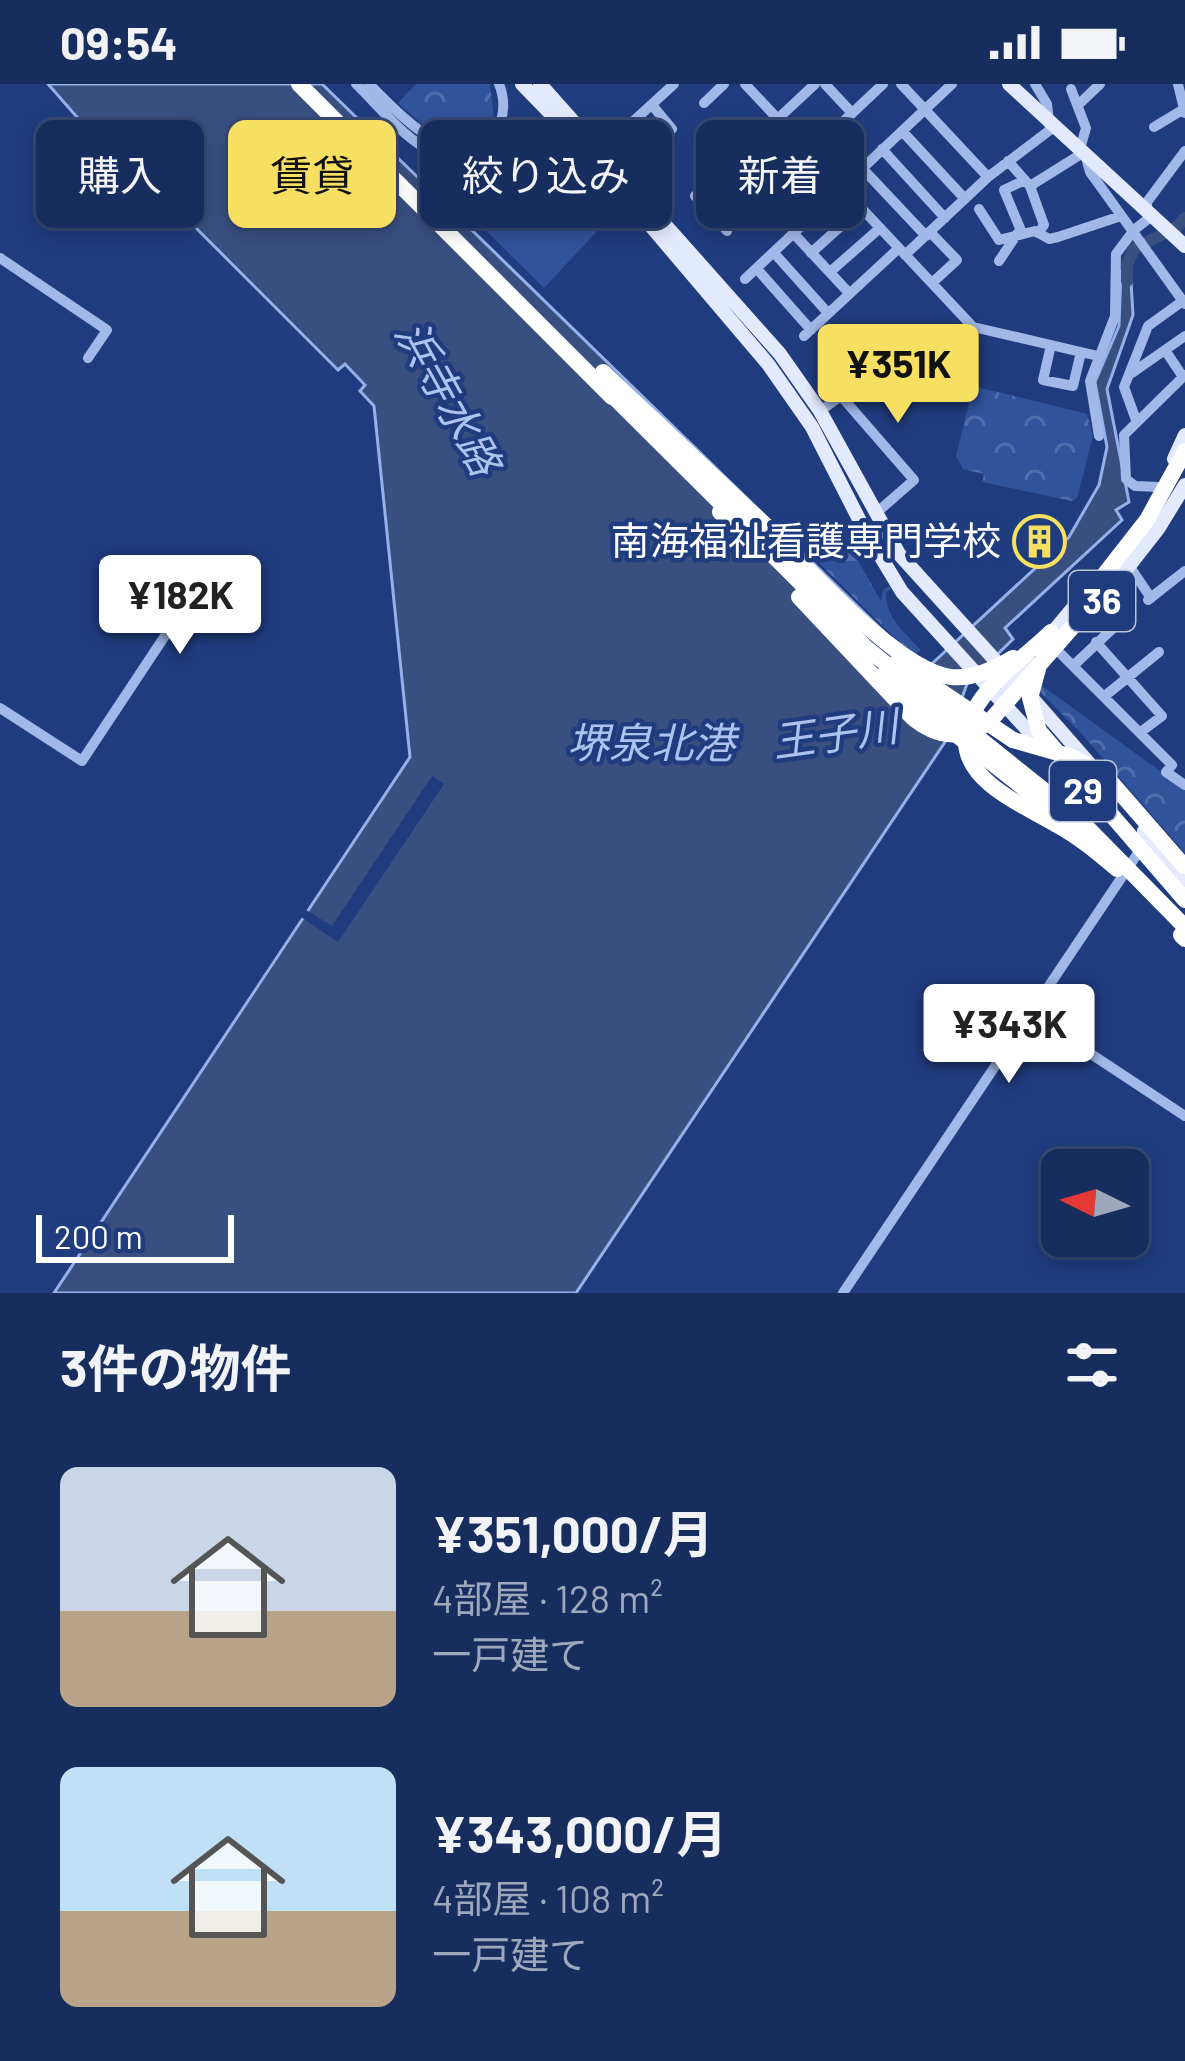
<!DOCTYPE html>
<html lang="ja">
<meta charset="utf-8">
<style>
:root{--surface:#172d5e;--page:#243967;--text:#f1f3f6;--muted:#9ea8bc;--line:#364973;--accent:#f6df61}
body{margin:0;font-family:Barlow,"Noto Sans JP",sans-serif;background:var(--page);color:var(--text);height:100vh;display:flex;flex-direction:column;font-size:45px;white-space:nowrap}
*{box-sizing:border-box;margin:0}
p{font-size:39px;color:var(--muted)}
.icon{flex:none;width:66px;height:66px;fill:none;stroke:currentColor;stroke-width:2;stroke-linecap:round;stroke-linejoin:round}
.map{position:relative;height:1209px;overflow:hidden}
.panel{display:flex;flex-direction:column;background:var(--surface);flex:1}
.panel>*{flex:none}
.top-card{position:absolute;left:36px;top:36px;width:1113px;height:108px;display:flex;gap:24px}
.needle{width:78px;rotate:275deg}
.controls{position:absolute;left:1041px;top:1065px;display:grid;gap:24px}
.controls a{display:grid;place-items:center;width:108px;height:108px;border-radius:18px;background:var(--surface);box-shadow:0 6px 18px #0003,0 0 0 3px var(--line);font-size:60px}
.scale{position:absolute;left:36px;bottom:30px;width:198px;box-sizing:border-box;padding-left:12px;border:6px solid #fff;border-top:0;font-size:33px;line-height:42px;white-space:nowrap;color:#fff;-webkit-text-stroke:9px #1f3c7e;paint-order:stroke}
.price{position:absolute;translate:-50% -102px;padding:0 27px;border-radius:12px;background:#fff;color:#222;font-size:39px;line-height:78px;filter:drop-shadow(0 3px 6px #0008)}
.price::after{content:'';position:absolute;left:50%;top:72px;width:36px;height:27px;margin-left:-18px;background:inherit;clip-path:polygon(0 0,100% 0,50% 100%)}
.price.selected{background:var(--accent);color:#111}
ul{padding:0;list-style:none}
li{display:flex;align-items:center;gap:36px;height:300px;padding:0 60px}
li span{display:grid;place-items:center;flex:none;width:336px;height:240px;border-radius:18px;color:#555}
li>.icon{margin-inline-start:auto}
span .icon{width:144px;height:144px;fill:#fffc;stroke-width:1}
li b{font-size:51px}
h2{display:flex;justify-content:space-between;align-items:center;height:144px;padding:0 60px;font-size:51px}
.chip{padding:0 42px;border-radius:18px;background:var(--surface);box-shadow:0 6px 18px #0003,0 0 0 3px var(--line);font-size:42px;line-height:108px}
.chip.selected{background:var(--accent);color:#111}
.status{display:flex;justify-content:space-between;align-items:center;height:84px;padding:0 60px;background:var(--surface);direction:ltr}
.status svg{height:33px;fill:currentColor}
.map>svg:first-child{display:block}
</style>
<div class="status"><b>09:54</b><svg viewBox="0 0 49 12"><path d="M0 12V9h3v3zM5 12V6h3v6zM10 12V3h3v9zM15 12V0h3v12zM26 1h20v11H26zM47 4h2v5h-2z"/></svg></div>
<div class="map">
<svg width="1185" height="1209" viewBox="0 0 1185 1209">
<defs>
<pattern id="cemetery-stones" width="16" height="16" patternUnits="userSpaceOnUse" patternTransform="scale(3)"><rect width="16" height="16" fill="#31539c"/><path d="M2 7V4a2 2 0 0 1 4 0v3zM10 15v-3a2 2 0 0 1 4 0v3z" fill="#506dab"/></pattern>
<pattern id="park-crowns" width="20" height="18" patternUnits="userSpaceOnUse" patternTransform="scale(3)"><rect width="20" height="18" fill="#31539c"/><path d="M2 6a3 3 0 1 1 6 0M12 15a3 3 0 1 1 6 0" fill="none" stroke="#506dab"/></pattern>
</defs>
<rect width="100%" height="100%" fill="#1f3c7e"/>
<path fill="url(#cemetery-stones)" d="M856,445L859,451L848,459L881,517L883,506L889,502L891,505L886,509C886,534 904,548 921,566L913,572L814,474L839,449L842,452Z"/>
<path fill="url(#park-crowns)" d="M416,0H490L494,34L472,54L436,52L398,19Z
M973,302L1087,330L1093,351L1077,414L1072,417L982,398L984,390L963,385L956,372Z
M1041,601L1185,705V769L1080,648L1040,608Z"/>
<path fill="#31539c" d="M536,64L569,69L617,126L544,204L469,130Z"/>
<path fill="#394f80" stroke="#95b1e9" stroke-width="3" d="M48,0H322L924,587L1069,453L1099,401L1107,363L1095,298L1119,242L1121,187L1130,181L1133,231L1107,305L1129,418L1116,426L1122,436L1005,544L1013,555L967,600L947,655L576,1209H54L410,673L374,322L360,307L365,301L345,280L338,286L177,125L83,40Z"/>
<path fill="#1f3c7e" d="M432,692L444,700L338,858L298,831L303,824L332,842Z"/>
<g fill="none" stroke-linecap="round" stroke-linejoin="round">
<path stroke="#394f80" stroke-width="12" d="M1127,197V181L1134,165L1177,143L1185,134"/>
<path stroke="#a2b8e8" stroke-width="10" d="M356,0C380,23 404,55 434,69C488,92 516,31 580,64
M369,0C395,25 460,100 496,47C505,32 505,15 499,0
M745,0L973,243L1098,272
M825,0L852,29
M901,0L988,93
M1178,0L1185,29
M1071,5L1086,44L1080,65
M704,19L724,0
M1080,19L1100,0
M1154,43L1184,25
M902,47L965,115
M619,51L640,76L672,45L652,21
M828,52L883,0
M615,54L674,0
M882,65L945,134
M1085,70L1090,88L1185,220
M736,73L801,143
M1008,77L1030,102L1044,141L1038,149
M862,84L926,152
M1030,102L1078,72
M979,125L999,156L1035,147L1049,155L1058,153L1121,132
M727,147L695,112L815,0
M930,148L957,176L932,199
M1022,149L1004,106L1025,96
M794,150L849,209
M774,169L828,229
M811,169L861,124
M905,171L988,93L1050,46L1047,20L1035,0
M0,174L107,246L88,274
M999,177L1017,150
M757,185L811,246
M830,188L880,144
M745,195L952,0
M804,252L899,164
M1051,261L1043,296L1073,302L1081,268
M1165,266L1183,293
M1132,289L1185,252
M820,327L841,312L914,396L875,430
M1136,336L1124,303L1148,242L1184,216
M1099,352L1090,297L1115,232L1116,170L1134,146L1148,135L1147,118L1185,67
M1159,403L1135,402L1126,395L1124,351L1185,291
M1130,483L1151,514
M1148,516L1185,487
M1096,558L1162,632L1142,647
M1057,566L1172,681L1166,688L1185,701
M1074,581L1127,531
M1106,611L1159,568
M0,624L82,677L196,505
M1029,929L1185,1032
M843,1209L1138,769"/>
<path stroke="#e4eafd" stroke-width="14" d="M522,0L588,68L768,280L812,343L864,445L902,508L1042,662
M540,0L780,270L820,327L899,470L1004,586
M1009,0L1185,162
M1174,375L1185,351
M1094,527L1158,445L1185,401
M1046,556L1094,499
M1032,614L1089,679
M1002,618L1013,594L1028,577
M1144,747L1185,797"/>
<path stroke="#fff" stroke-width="16" d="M299,0L612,313
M603,288L764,440
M720,428L741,452
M1090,509L1147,436L1185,367
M897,578L1013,656
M882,592L1078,747
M1181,851L1185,855"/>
<path stroke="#fff" stroke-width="16" d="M604,303L865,563L1076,732L1185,843
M764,440C805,480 896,586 951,593C974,595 994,585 1013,574
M799,513L912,633C937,654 964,657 990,637L1097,515
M1051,548C1027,571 996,592 978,620C936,687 1013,715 1057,741C1079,753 1098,769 1117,785
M1038,585L1030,614L1039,647L1185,816
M1013,656L1072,673L1103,689L1184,782"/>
</g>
<defs>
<symbol id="building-ring" viewBox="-11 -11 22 22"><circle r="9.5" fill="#1f3c7e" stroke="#f6df61" stroke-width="1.5"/><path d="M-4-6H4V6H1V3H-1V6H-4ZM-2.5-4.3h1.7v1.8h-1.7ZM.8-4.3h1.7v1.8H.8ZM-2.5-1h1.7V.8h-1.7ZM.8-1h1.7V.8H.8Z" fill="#f6df61"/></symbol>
</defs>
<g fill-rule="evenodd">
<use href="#building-ring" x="1010" y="428" width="59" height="59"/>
</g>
<g text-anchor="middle" stroke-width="9" stroke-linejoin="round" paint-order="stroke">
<g fill="#1f3c7e" stroke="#bcc4d8" stroke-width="3">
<rect x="1069" y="487" width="66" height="60" rx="9"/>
<rect x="1050" y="677" width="66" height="60" rx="9"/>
</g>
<g font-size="36" font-weight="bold" fill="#fff">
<text x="1102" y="530">36</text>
<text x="1083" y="720">29</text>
</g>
<g font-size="39" fill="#fff" stroke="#1f3c7e" text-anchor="end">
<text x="1001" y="471">南海福祉看護専門学校</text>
</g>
<g font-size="42" font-style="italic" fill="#adc3ef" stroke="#1f3c7e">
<text transform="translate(448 314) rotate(61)" y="15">浜寺水路</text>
<text transform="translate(835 650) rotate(-8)" y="15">王子川</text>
<text x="651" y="674">堺泉北港</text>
</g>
</g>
</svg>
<div class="controls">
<a><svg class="needle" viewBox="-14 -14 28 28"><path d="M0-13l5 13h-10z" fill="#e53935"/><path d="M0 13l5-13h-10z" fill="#9ea8bc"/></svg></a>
</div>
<div class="scale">200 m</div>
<b class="price selected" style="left:898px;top:342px">¥351K</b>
<b class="price" style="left:180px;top:573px">¥182K</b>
<b class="price" style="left:1009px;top:1002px">¥343K</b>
<div class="top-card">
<a class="chip">購入</a>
<a class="chip selected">賃貸</a>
<a class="chip">絞り込み</a>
<a class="chip">新着</a>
</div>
</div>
<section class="panel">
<h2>3件の物件<svg class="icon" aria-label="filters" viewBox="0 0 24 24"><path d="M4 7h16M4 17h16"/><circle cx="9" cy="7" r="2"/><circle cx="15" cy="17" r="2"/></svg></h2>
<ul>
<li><span style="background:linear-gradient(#c9d6e8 60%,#b9a48a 0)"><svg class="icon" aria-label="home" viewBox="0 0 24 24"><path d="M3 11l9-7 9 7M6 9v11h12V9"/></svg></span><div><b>¥351,000/月</b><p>4部屋 · 128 m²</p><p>一戸建て</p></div></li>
<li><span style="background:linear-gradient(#bfe0f5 60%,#b9a48a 0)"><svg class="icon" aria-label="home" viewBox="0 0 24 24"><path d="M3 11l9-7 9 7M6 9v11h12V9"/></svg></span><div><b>¥343,000/月</b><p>4部屋 · 108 m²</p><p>一戸建て</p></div></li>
</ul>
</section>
